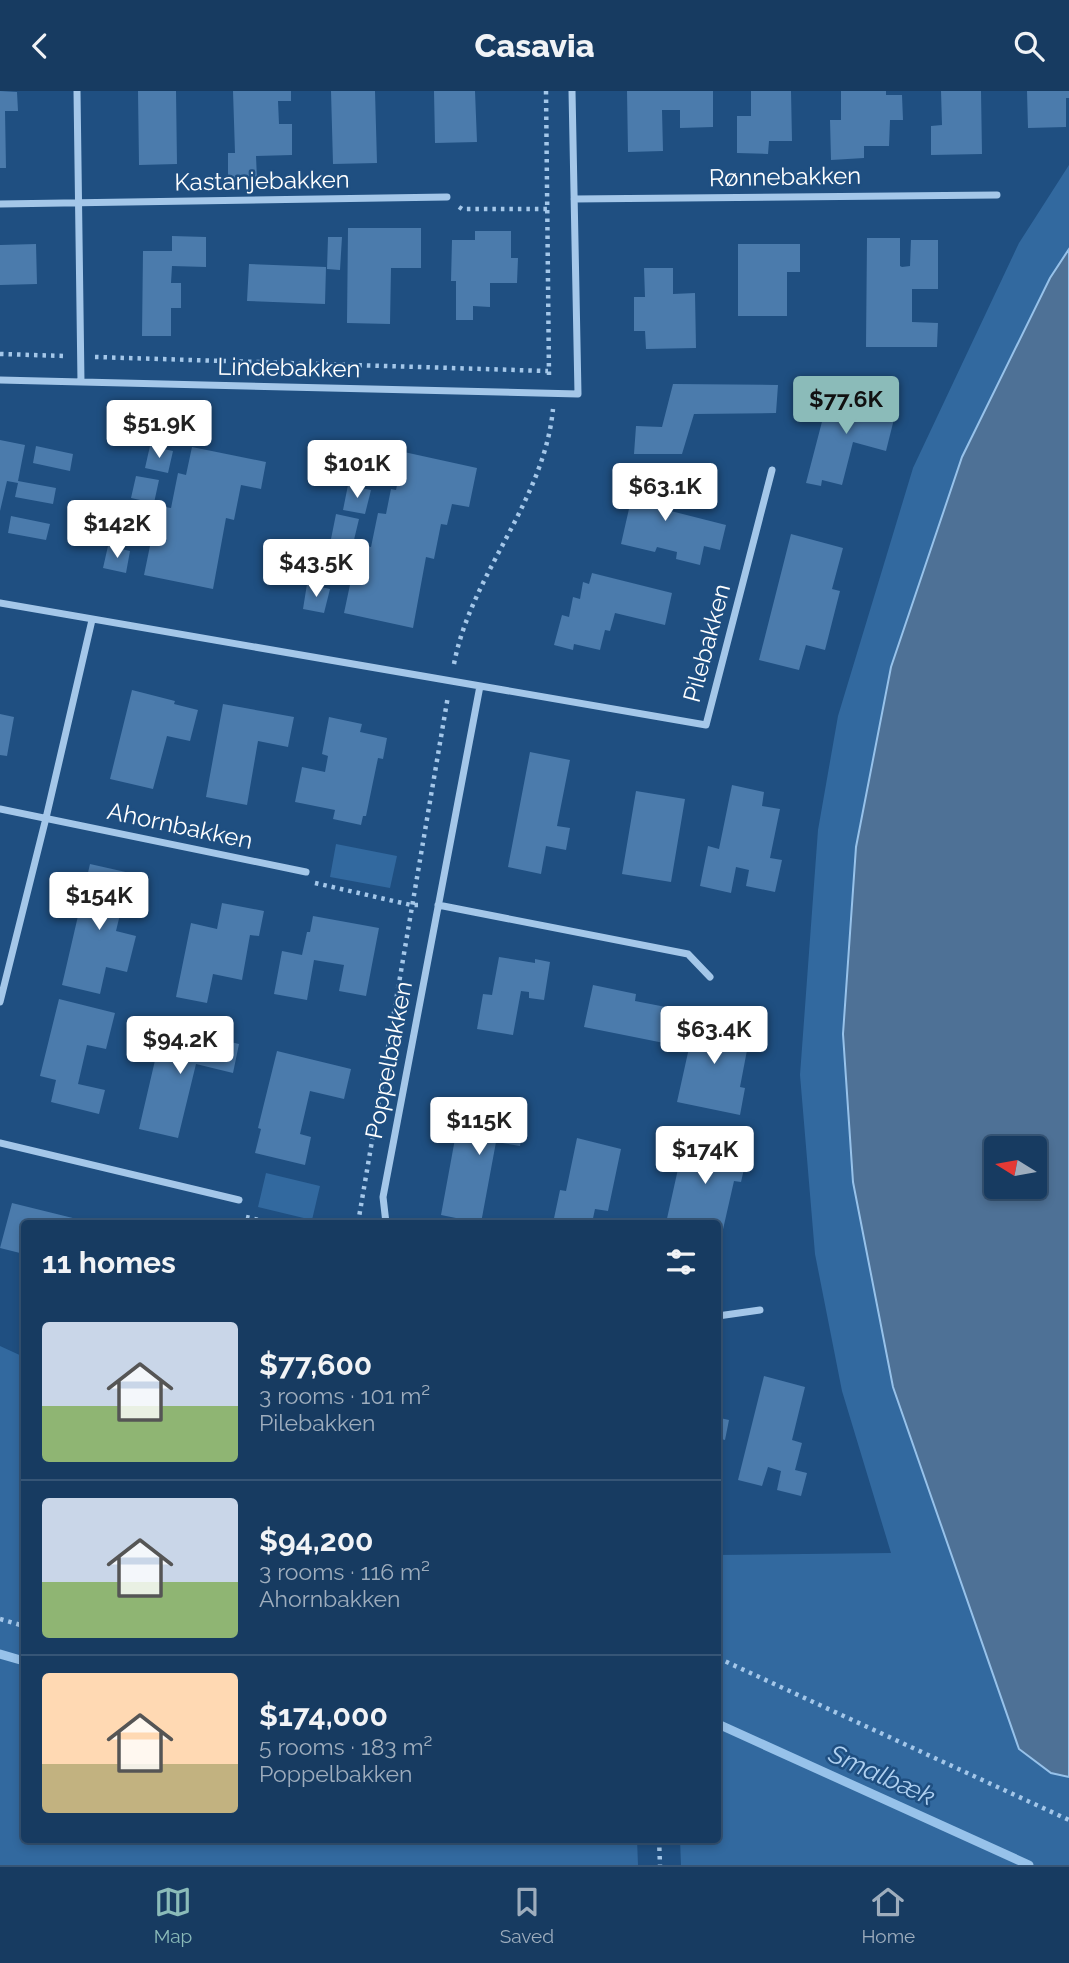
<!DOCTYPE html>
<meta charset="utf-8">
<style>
:root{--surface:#173b61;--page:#24466a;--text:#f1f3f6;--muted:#9eadbd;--line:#365576;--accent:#8bbbb9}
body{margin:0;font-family:Raleway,sans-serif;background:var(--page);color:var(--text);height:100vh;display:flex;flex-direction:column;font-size:26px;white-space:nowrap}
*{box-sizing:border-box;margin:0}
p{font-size:23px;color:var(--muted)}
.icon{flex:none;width:38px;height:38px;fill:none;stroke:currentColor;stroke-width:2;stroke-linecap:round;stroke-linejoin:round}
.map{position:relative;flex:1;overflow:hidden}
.panel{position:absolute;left:21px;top:1129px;width:700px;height:623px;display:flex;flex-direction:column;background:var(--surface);border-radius:7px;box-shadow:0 4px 10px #0003,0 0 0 2px var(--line)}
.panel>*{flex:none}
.needle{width:46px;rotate:281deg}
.fabs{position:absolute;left:984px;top:1045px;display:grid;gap:14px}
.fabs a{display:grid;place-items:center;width:63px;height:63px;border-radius:7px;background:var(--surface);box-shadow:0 4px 10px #0003,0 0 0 2px var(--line);font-size:35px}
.price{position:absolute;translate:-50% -60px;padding:0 16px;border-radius:7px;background:#fff;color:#222;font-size:23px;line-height:46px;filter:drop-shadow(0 2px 4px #0008)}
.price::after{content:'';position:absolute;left:50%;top:42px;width:21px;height:16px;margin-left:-10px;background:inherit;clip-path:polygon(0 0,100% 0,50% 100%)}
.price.current{background:var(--accent);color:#111}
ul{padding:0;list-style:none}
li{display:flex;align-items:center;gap:21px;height:175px;padding:0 21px}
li+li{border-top:2px solid var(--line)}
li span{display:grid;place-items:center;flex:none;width:196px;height:140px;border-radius:7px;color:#555}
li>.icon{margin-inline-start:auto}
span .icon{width:84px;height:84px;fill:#fffc;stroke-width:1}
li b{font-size:30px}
h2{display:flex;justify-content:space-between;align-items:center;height:84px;padding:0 21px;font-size:30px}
header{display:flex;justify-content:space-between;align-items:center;height:91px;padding:0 21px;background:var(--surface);font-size:32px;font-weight:800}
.dock{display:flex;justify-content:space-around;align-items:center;height:98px;border-top:2px solid var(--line);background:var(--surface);font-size:19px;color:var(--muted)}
.dock a{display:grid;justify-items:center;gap:4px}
.dock .current{color:var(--accent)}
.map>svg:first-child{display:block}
</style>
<header><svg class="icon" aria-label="back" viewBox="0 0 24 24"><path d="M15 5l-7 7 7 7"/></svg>Casavia<svg class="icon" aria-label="search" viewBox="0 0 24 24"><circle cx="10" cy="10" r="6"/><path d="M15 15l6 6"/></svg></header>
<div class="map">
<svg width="1069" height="1774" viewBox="0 0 1069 1774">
<rect width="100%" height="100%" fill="#1f4f81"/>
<path fill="#32699f" d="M1069,74V158L1050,187L962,366L891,576L856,756L843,943L853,1091L893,1297L1019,1658L1051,1682L1069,1686V1774H681L680,1748H718V1464L891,1462L842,1300L815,1163L800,984L818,739L838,625L913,377L1019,152Z
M336,753L397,765L390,797L330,786Z
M266,1082L320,1095L312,1129L258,1116Z
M0,1255L24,1266V1748H637L638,1774H0Z"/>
<path fill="#4e7196" stroke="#97c2ea" stroke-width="2" fill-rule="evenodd" d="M1069,158V1686L1051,1682L1019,1658L893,1296L853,1091L843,943L856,756L891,576L962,366L1050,187ZM996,1057H1034V1096H996Z"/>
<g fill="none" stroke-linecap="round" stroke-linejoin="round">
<path stroke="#97c2ea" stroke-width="9" d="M0,1563L24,1570
M718,1633L1029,1774"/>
</g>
<path fill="#4b7bac" d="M0,0L17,1L18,20H5L6,77H0Z
M138,0H176L177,73L139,74Z
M233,0H291V10H278L279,33H292V64L256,65L257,88L228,89V62H235Z
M331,0H375L377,72L333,73Z
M434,0H475L477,51L435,52Z
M627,0H713V36L680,37V19H662L663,60L628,61Z
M751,0H791L792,50H769L768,63L737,62V25H751Z
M841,0H886V4H902L903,29H890L889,55H864V67L831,69L830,29H841Z
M941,0H981L982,63L931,64V35L942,34Z
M1027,0H1069V7H1066V36L1028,37Z
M348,137H421V177H391L390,233L347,232Z
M475,140H511V167H518L517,192H490V216L473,215V229H456V190H451L452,149H475Z
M172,145L206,146V176L172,175L171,192H181V217H171V245H142L143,160H172Z
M328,146H342L340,179L327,178Z
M867,147H900V175L902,176L910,175L911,149H938V198H912V231L938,232L937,256H866Z
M36,153L37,193L0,194V154Z
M738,153H800V181H787V225H738Z
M249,173L326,176L325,213L247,210Z
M644,177H673V203L695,202L696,257L646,258L645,240H634V206H645Z
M673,293L778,294L776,322L694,323L682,363H634L636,335L662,336Z
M830,300L864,308L862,315L895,324L886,360L853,351L842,394L822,389L821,395L806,392Z
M0,349L25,354L18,390L56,397L53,413L15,406L18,392L7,390L0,420Z
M36,355L73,363L70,380L33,372Z
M150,355L173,360L168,382L145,377Z
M192,356L266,371L261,398L241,394L234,429L226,427L213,498L144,484L151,450L158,451L165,416L171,417L178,382L186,384Z
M404,361L477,377L469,416L452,413L447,434L441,433L434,468L426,466L413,537L344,522L351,489L358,490L365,455L371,456L378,422L386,423L391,398L396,399Z
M361,364L384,369L378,393L356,388Z
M625,383L669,394L663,418L726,434L720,459L704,455L700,474L676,468L677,461L657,456L655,461L621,453L631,409L619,406Z
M136,385L159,389L154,412L131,407Z
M348,394L371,399L365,423L343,419Z
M122,420L145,424L141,447L118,442Z
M336,423L359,428L353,453L331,448Z
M11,425L50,433L46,449L8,442Z
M791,443L843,457L832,498L840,500L825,559L806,554L799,579L759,569Z
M108,455L130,460L126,482L103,477Z
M323,458L345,463L340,488L318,483Z
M592,482L672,502L665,534L615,522L610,540L605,539L600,559L574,553L573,559L554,554L562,524L569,526L573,506L580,508L583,491L589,493Z
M307,493L330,498L324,522L303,518Z
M132,599L175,610L174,613L198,619L190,650L167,645L153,698L110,688Z
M223,613L294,626L288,656L258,650L247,714L206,706Z
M0,623L14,626L7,665L0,664Z
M329,626L362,633L360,641L387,647L383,668L378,667L366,725H363L361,734L333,728L335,719L295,711L302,676L325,681L328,665L322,663Z
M530,661L570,669L557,735L570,737L566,759L546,755L541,783L508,776Z
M732,694L764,701L762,715L780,718L770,767L782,769L775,801L746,795L749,779L736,776L731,802L700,795L708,755L719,758Z
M636,700L685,708L671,791L622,783Z
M90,773L130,782L116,840L136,845L127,881L106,876L100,903L62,894Z
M222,812L264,820L259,845L250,844L242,889L213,883L207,912L176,906L191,832L217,838Z
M313,825L379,837L366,905L339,900L344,874L314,869L307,909L274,903L282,860L302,864L307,841H310Z
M499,866L535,872V868L550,871L544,909L529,907V901L521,900L513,944L477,938L483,903L492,904Z
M593,894L636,903L635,910L671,917L664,952L584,936Z
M59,908L115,922L106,958L87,954L78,993L105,999L99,1023L51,1011L56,989L40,985Z
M691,921L714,926L707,960L713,961L720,928L744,933L740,953L748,954L740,996L745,997L740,1024L677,1011L689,957L684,956Z
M163,935L239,953L233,982L196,973L178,1047L139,1038Z
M277,960L351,978L344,1008L310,1000L300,1043L311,1046L305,1074L255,1062L261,1038L258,1037Z
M484,1008L527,1016L520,1055L496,1051L481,1132L441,1124L459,1026L480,1029Z
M577,1047L621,1058L608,1120L595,1118L592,1132H553L560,1099L566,1100Z
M684,1051L747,1065L741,1091L734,1090L719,1156L718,1132H666Z
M12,1112L89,1131V1132H24V1163L0,1157Z
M764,1285L805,1296L792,1349L802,1352L795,1379L807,1382L801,1405L777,1399L781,1380L768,1376L762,1395L738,1389Z
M718,1308L723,1309L720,1327L729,1329L725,1349L718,1347Z"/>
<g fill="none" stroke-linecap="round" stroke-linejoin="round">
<path stroke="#a4c7e9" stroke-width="4.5" stroke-dasharray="3.5 5" stroke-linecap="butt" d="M546,0L549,285
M459,116L462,118H547
M0,263L66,265
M95,266L548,280
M454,573C471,483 544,411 553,318
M315,792L411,814H423
M246,1126L273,1132
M358,1132L448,605
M0,1528L24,1535
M718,1567L1069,1729
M659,1748L660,1774"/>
<path stroke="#a4c7e9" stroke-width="7" d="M77,0L81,291
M574,108L997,104
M0,113L447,106
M0,289L578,303L572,0
M0,512L706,634L772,379
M0,718L306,781
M438,814L688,863L710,886
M0,911L46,727L92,529
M0,1052L239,1109
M386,1132L383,1106L480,595
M718,1225L760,1219"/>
</g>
<g text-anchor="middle" stroke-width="5" stroke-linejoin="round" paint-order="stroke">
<g font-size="24" fill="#fff" stroke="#1f4f81">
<text transform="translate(785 86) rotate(-1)" y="8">Rønnebakken</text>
<text transform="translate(262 90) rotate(-1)" y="8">Kastanjebakken</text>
<text transform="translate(289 277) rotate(1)" y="8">Lindebakken</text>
<text transform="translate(707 552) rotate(-75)" y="8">Pilebakken</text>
<text transform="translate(180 735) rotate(12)" y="8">Ahornbakken</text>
<text transform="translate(389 969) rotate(-79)" y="8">Poppelbakken</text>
</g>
<g font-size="26" font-style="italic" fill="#afd0f0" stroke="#1f4f81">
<text transform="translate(882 1684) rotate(24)" y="9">Smalbæk</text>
</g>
</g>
</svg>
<div class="fabs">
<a><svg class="needle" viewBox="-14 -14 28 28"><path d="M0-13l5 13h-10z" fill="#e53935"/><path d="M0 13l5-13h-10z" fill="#9eadbd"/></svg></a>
</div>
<b class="price current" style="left:846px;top:345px">$77.6K</b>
<b class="price" style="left:159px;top:369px">$51.9K</b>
<b class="price" style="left:357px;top:409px">$101K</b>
<b class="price" style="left:665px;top:432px">$63.1K</b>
<b class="price" style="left:117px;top:469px">$142K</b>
<b class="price" style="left:316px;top:508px">$43.5K</b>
<b class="price" style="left:99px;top:841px">$154K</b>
<b class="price" style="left:714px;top:975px">$63.4K</b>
<b class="price" style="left:180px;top:985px">$94.2K</b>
<b class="price" style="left:479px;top:1066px">$115K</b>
<b class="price" style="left:705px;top:1095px">$174K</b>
<section class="panel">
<h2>11 homes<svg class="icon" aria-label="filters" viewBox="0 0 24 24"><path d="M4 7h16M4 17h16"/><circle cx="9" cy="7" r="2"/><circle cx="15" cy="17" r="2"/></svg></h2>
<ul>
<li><span style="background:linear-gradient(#c9d6e8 60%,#8fb573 0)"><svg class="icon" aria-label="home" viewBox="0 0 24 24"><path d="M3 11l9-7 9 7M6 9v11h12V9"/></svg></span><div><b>$77,600</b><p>3 rooms · 101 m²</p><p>Pilebakken</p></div></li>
<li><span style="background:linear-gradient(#c9d6e8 60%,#8fb573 0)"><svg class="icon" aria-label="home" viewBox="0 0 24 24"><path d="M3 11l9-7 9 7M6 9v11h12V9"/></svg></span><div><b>$94,200</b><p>3 rooms · 116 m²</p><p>Ahornbakken</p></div></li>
<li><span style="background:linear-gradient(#ffd9b3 65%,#c2b280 0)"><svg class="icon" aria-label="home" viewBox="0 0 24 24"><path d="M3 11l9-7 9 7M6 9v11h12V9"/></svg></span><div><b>$174,000</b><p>5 rooms · 183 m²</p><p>Poppelbakken</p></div></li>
</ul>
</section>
</div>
<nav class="dock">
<a class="current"><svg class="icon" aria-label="map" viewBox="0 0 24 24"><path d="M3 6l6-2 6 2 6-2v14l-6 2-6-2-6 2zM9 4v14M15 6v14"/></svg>Map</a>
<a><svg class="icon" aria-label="saved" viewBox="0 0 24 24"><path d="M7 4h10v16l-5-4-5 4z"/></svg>Saved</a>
<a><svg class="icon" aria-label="home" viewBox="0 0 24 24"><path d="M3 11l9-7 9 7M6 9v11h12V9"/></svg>Home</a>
</nav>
